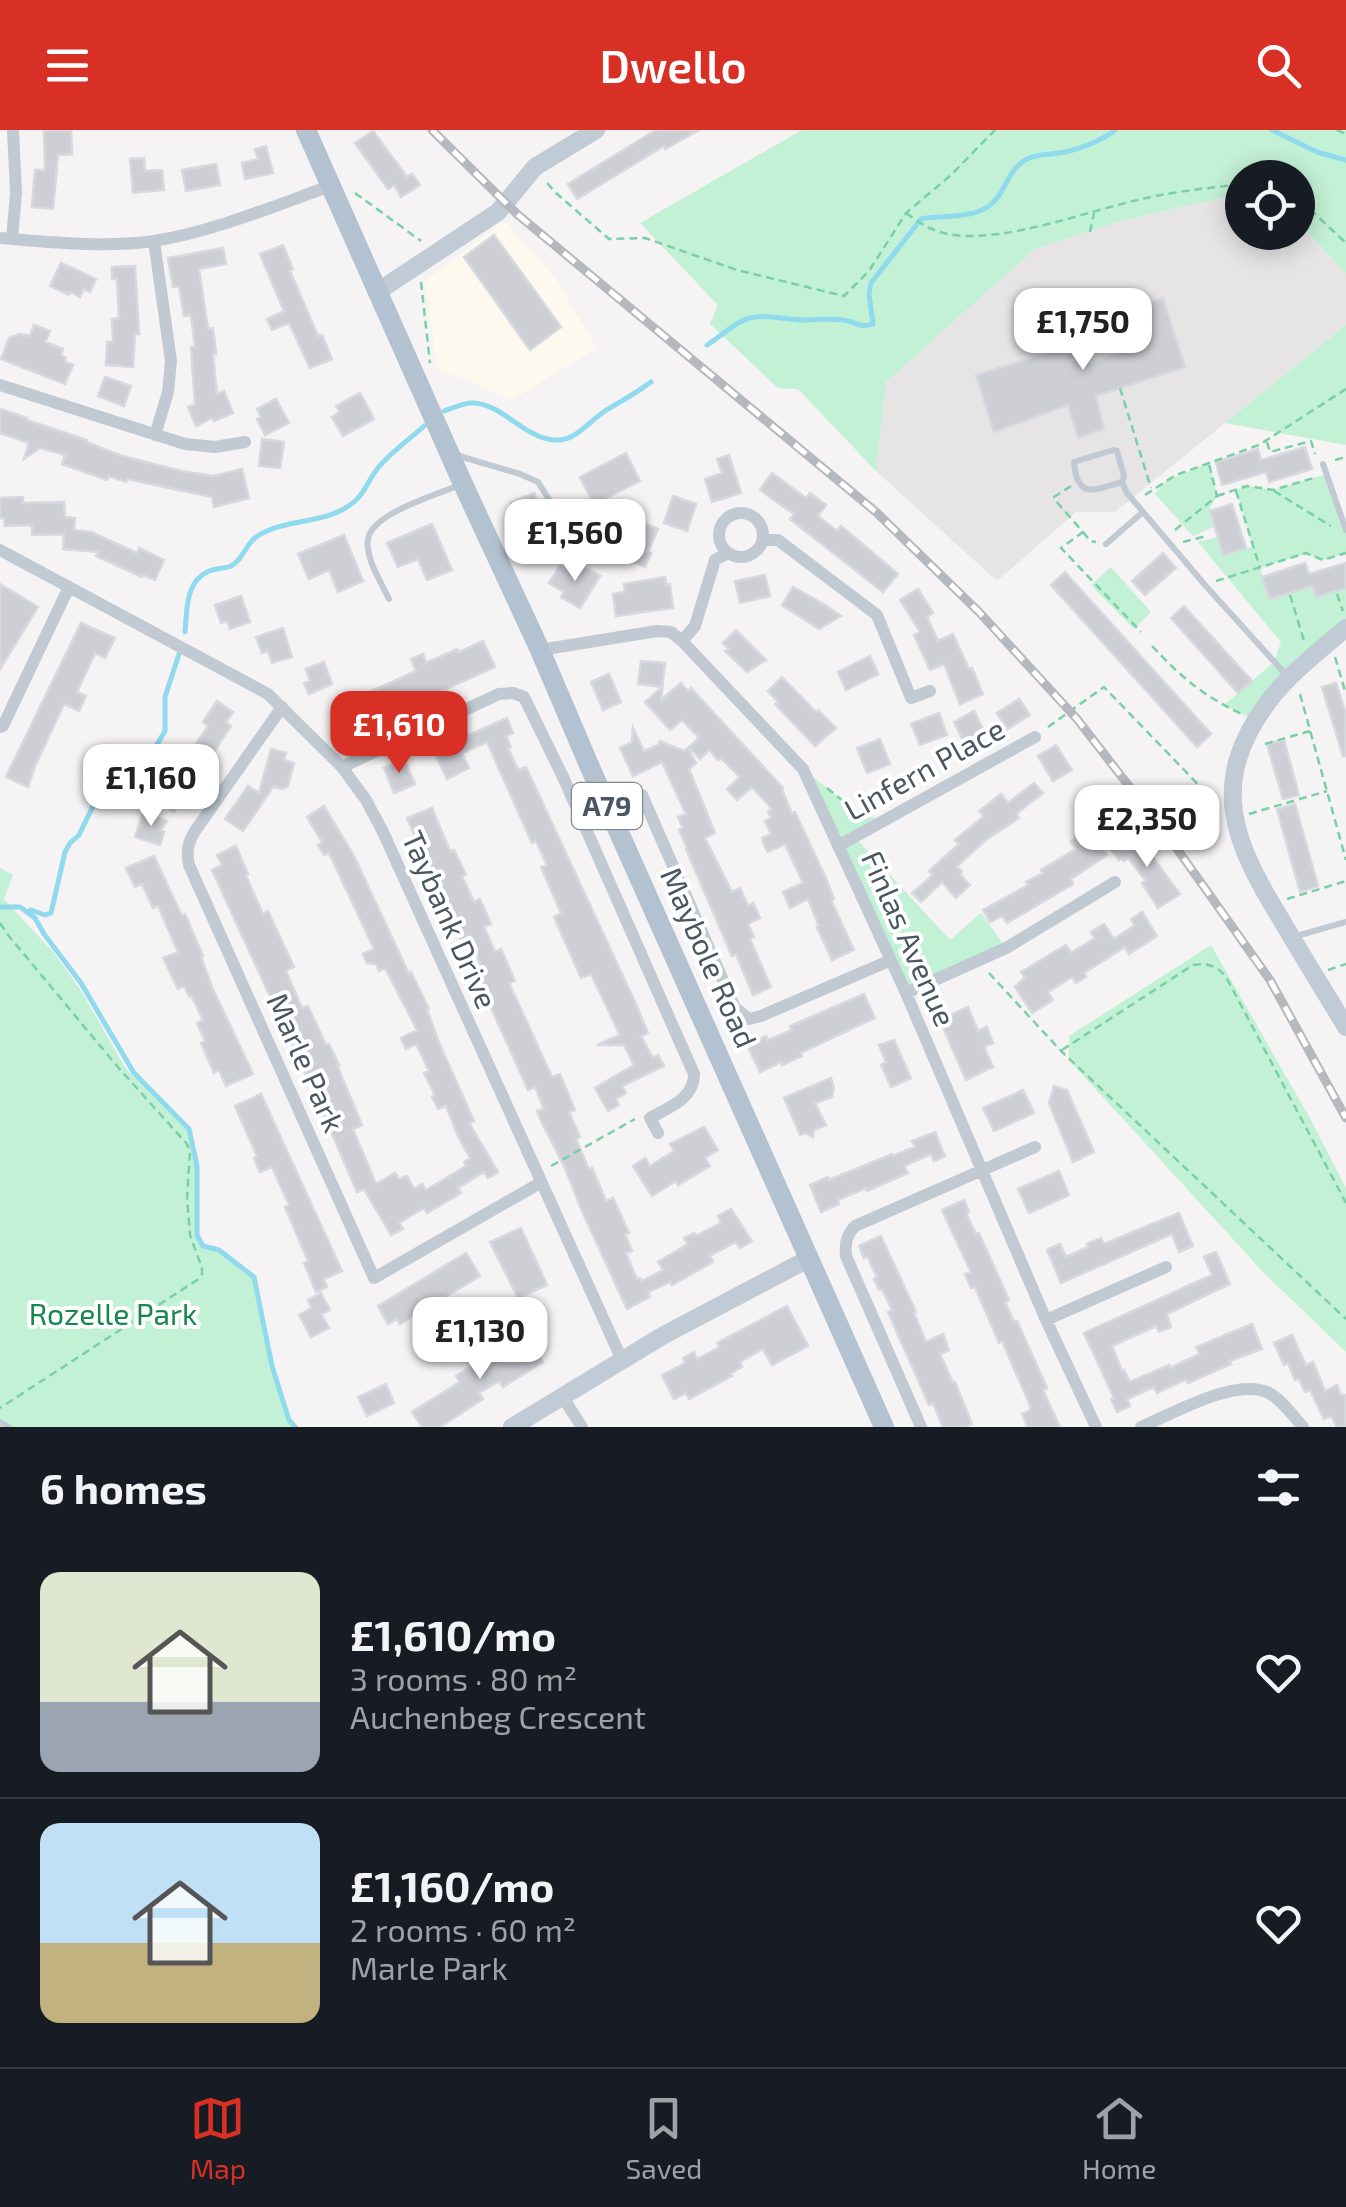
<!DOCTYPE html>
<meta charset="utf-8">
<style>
:root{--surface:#171b24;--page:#20242c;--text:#f1f3f6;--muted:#9ea1a6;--line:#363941;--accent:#d93025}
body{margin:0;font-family:"Exo 2",sans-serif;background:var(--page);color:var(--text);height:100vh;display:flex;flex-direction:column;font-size:38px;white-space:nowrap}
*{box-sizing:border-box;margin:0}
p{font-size:32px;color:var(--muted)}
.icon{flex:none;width:55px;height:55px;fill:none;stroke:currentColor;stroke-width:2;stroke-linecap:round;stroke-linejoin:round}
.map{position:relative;height:1297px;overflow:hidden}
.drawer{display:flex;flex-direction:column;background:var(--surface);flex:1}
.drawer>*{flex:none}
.fabs{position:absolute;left:1225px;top:30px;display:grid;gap:20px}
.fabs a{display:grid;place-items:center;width:90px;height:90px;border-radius:50%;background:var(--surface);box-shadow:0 5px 25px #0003;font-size:50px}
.price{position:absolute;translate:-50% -85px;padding:0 22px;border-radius:20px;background:#fff;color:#222;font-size:32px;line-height:65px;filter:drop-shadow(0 2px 5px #0008)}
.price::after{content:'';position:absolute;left:50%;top:60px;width:30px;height:22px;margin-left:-15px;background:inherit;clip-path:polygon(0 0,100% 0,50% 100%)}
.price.active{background:var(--accent);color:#fff}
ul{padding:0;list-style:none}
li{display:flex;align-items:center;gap:30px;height:250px;padding:0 40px}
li+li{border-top:2px solid var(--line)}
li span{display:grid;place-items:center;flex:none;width:280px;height:200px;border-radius:20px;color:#555}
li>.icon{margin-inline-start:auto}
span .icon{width:120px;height:120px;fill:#fffc;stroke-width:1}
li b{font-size:42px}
h2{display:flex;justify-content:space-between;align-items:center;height:120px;padding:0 40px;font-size:42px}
header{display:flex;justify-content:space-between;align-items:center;height:130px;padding:0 40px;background:var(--accent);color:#fff;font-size:45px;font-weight:600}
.dock{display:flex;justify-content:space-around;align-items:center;height:140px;border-top:2px solid var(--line);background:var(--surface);font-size:28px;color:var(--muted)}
.dock a{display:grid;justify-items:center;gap:5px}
.dock .active{color:var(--accent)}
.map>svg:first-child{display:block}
</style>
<header><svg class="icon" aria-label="menu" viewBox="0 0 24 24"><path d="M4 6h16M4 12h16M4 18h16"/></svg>Dwello<svg class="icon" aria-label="search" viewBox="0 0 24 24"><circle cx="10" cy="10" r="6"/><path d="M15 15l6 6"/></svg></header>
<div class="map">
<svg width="1346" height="1297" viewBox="0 0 1346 1297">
<rect width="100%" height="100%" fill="#f5f3f3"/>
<path fill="#fdf9ef" d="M504,91L556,149L597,218L512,270L437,238L425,151Z"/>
<path fill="#e6e4e5" d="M1233,66L1242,68V102H1298V92L1346,144V195L1115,382H1076L997,451L876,341L886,252L1035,119L1128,89Z"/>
<path fill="#c3f1d5" d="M802,0H1346V144L1298,92V48H1242V68L1232,66L1128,89L1035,119L886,252L876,341L798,259L778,258L710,194L718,175L640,93Z
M1346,195V315L1225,293Z
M1209,333L1217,366L1209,380L1213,397L1193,406L1155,364L1166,351Z
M1326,344L1346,400V423L1323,430L1305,424L1260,438L1269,469L1313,456L1317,467L1346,458V498L1255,590L1224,575L1274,532L1281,512L1198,412L1218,407L1224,425L1253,417L1236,360L1247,356L1273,360Z
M1111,437L1151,482L1134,499L1091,455Z
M803,639L858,683L884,691L856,708L950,810L981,783L1006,818L906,863Z
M0,738L13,745L4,769L53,822L80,859L126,939L187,1000L195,1036V1105L202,1118L219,1121L252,1148L271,1236L288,1290L293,1297H0Z
M1211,815L1311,990L1346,1058V1222L1264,1143L1069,930V906Z"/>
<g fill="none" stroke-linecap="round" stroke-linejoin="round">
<path stroke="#90daee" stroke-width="5" d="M1272,0L1317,22L1346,30
M707,215C718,208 729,198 740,192C760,181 782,190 803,190C816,190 830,188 843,190C856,191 859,199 873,194L869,164L871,153L921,89C942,85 971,89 989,76C1006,64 1007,39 1027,29C1039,23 1053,25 1065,22C1082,18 1101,11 1115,0
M444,281C453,278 465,272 474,273C505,275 527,312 559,310C577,309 591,290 605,281C620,272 636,263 651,252
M185,502C187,481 185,451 209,441C216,438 224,439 231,436C243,430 245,415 256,407C284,388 322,395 350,375C364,366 368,350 378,338C391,322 409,310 424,296
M0,777H20L35,788L44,804L81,853L134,943L189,999L197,1036V1105L203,1116L219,1120L254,1147L272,1236L289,1290L295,1297
M27,782L31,780L45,785L51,783L65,722L70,713L79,705L95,672L105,657L133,626L145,624L155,618L165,601V567L179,524"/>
</g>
<path fill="#cdcfd5" stroke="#d7d9de" stroke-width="2.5" d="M44,0H71L72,24L58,25L53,79L32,77L35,40H45Z
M656,0H699L665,19L664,16L577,69L568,54Z
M373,1L407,47L412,44L420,55L401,67L394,55L388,59L355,13Z
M266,16L273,43L245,49L242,33L258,29L255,19Z
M144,28L145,41L162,40L164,60L133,63L130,29Z
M216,34L220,55L186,61L182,40Z
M494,105L561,197L530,220L464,127Z
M283,115L293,139L290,141L318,206L322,205L332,229L310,238L289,193L272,200L267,189L284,181L260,124Z
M223,118L226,134L199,139L208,199L213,198L216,224H213L217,264L224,261L233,283L214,291L212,288L196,296L188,277L195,274L191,217H195L191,185L184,186L179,156L173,157L168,128Z
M61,133L96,149L90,162L84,159L80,167L70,162L69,165L50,156Z
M135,136L139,204H135L133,237L106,235L107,212H113L112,189L119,188L117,149H112V137Z
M1163,168L1185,237L1096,266L1104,299L1078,308L1068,275L994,302L976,245L1053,221L1050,213L1076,206L1085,234L1124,221L1112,184Z
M34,195L50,201L45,212L63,219L61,225L66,228L65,232L73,235L65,254L1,229L9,208L20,204L30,206Z
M105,247L131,256L124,276L98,266Z
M360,263L374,289L343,306L332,287L340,282L336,276Z
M276,269L289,293L265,305L257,289L261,287L257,279Z
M0,279L27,288V290L87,310L86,312L119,325L181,341L213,346L242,339L249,368L214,377L212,367L127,349L126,352L109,346L107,350L62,334L65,325L40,318L24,329L29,313L0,303Z
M262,309L284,312L280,338L259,336Z
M1305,317L1312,339L1269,352L1266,342L1222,355L1216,332L1258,319L1261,330Z
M626,323L640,351L594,374L580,347Z
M729,325L741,363L712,372L705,349L722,343L717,329Z
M772,343L806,368L810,363L826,375L818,386L837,401L841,396L898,444L883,462L790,389L794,384L760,360Z
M534,363L549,397L526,407L511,373Z
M673,366L696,374L687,401L664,393Z
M23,367V373L64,372L65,387L75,388L74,400L91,402L137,423L139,418L164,430L155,450L143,445L142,447L96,426L99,422L63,419L64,404L32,405V395L5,396L4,388H0V368Z
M1232,374L1246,418L1223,425L1210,381Z
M640,392L658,399L648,421L651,423L645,437L620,427L618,411L630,416Z
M432,394L452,440L427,450L418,429L398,437L387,413Z
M344,405L363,451L338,462L329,440L309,449L298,424Z
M1163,423L1176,438L1145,465L1132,451Z
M1305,433L1309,444L1346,433V458L1316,467L1313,456L1269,469L1262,447Z
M580,435L600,446L580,478L561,467L564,462L549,453L560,436L574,445Z
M1065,442L1211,604L1197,617L1051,455Z
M765,445L770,466L740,473L735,451Z
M665,447L666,455L670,454L673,478L616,486L613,464L625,462L624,454Z
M0,454L38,477L0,539Z
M793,457L825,475L841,486L819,499L782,475Z
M918,459L933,483L927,487L938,511L953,504L969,539L972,538L983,564L960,574L944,534L930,540L914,505L920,502L900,470Z
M241,466L250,492L230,499L227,491L221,493L215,475Z
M1184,476L1252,551L1238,563L1171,488Z
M81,493L115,508L105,528L95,523L77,562L86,566L79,581L64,574L35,636L28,657L6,647Z
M283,498L292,527L272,533L268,521L262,523L256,507Z
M736,500L766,530L747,542L725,521L729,519L723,513Z
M483,511L495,537L417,572L415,567L394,575L397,582L385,587L382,580L360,589L363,596L351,602L339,576L416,541L411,529L423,524L426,533L457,519L459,522Z
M870,526L878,544L846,560L838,542Z
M641,531L665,533L661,570L681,553L688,561L691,558L783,658L782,660L792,684L795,682L825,746L834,769L831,770L854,820L832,830L817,797L819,796L808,769L790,778L783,762L803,753L785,714L768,722L764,715L762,708L771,704L765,691L771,688L768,681L772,679L752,657L737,670L727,659L740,647L721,628L718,630L709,620L700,629L689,617L699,608L682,590L670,600L645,572L662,557L638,554Z
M324,532L332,554L309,564L304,553L310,551L306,539Z
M609,544L621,572L603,580L591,552Z
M782,547L816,582L818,580L836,598L815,616L775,574L778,572L768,561Z
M1336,553L1346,584V626H1343L1322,557Z
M1019,569L1030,585L1007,599L997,583Z
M217,571L233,582L226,592L231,596L174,682L151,666L162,650L168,655L208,596L203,592Z
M974,581L984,601L964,612L954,592Z
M939,583L947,605L920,615L911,594Z
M507,588L513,603L506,606L511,617L508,618L518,640L526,637L635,872L648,903L641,906L653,928L658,925L664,936L622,956L626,963L616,969L619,975L608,981L595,958L634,935L624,915H597L620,905L591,844L581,848L554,787L561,783L541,737L547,735L536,711L532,713L487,612L462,623L469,638L447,649L435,624L445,619L441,612L453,606L456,611Z
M633,598L644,621L658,615L660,611L684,621L688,618L696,633L689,639L715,703L705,708L732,762L740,758L748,776L753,773L760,788L748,794L754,807L750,809L771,857L753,865L736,824L732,826L686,719L687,718L679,700L683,698L678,687L686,684L662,632L633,646L620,618L632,612Z
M880,609L890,634L867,643L857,618Z
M1284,610L1299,665L1283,669L1267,614Z
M1056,615L1072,640L1053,651L1038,626Z
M271,619L286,623L284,630L294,633L288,656L283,659L273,657L243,701L225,689L248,656L259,663Z
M404,629L415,654L394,663L384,638Z
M1034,653L1043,663L1016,684L1019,688L987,709L957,736L962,742L960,744L970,755L956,768L942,752L921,772L912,763L933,745L929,741L959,714L955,710L984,686L979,681L1001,664L1008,673Z
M1295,674L1318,756L1300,762L1277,679Z
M324,676L354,726L409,844L411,842L429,879L427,880L440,915L474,991L469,993L498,1042L488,1048L484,1042L458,1058L461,1063L427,1083L424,1078L399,1093L403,1099L391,1105L364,1059L357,1062L318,971L212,740L222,735L217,725L236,716L248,744L246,746L263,784L268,781L294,837L286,841L302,878L308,876L326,915L329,914L339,935H337L362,995L353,999L376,1054L395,1043L399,1049L407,1046L414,1059L422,1054L426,1060L466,1036L464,1032L470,1028L458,1006L446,976L438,979L432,967L435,965L424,943L429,941L416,914L406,919L401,908L417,900L385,838L379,841L376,834L367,833L363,824L374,819L329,723L324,725L318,715L322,712L307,687Z
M432,678L450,721L454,720L466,745L462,746L474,772L480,769L491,794L484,797L495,822L501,819L515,851L509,853L552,947L560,944L575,980L569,982L580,1007L576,1009L589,1040L592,1038L606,1071L613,1068L629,1103L625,1104L632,1121L626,1123L637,1149L640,1148L642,1151L663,1140L658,1132L688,1114L684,1108L694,1103L696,1106L721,1093L718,1086L731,1079L752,1111L740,1118L736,1112L710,1126L713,1132L672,1155L670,1152L648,1162L650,1167L627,1179L582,1081L565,1038L542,993L537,981L544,979L535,957L528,960L476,844L483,841L469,806L461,810L407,688Z
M143,683L167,691L160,701L164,702L160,715L135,707Z
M1089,698L1107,725L1071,749L1073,754L1007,793L1002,786L990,792L983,780L1028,755L1026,752L1043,743L1041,740L1076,719L1071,711Z
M1134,702L1180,764L1158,778L1142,753L1146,751L1128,728L1124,731L1122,728L1119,730L1111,720Z
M154,726L182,786L185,784L203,826L201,827L212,857L253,944L226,956L219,940L214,943L201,913L205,911L197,893L203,890L191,865L189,866L184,856L178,859L163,828L178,822L158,776L153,778L142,754L135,757L126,738Z
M1142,782L1157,806L1129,824L1125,817L1084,843L1086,847L1076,853L1072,847L1048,862L1053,870L1032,883L1015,857L1025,847L1021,842L1066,815L1071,823L1095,808L1091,802L1104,794L1114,809L1135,795L1131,789Z
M864,864L875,888L800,923L802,926L782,935L781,932L760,942L747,915L766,906L768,910L792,900L790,896Z
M968,877L978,901L987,897L993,913L984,917L993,937L966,950L940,890Z
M894,910L911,948L891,957L881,935L886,932L879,915Z
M831,948L834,958L832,967L815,973L826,995L814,1000L813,1007L805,1003L800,1005L784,968Z
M1054,956L1067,960L1094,1022L1073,1032L1049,973Z
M1023,960L1034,983L994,1001L983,978Z
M261,964L342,1141L324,1149L327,1157L316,1162L304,1133L308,1131L285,1077L289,1075L272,1037L260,1042L254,1028L257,1026L235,976Z
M704,997L718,1020L705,1028L710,1036L678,1055L676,1051L652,1066L633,1036L645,1028L650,1036L674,1021L670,1014Z
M935,1002L945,1026L934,1031L931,1024L904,1036L908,1043L867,1061L866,1058L838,1070L839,1074L821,1082L810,1055L828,1047L829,1050L892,1024L893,1026L915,1017L912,1011Z
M1059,1041L1069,1065L1029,1083L1018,1059Z
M964,1070L969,1082L966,1083L976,1104L979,1103L1009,1170L1005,1172L1014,1192L1017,1191L1047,1258L1043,1260L1060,1297H1028L1022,1284L1030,1280V1275L1002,1211L999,1213L975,1157L971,1158L965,1144L971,1142L942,1080Z
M1179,1083L1193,1116L1179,1122L1172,1104L1061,1153L1047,1120L1060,1114L1066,1127L1088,1117L1087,1114L1101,1108L1104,1114Z
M521,1098L547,1155L518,1168L490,1112Z
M881,1106L916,1182L914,1183L926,1212L943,1204L949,1220L940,1224L953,1253L955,1252L972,1294L965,1297H943L933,1273L929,1275L888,1182L892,1180L882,1159L879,1160L874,1149L877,1147L867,1126L864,1128L859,1116Z
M1216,1122L1230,1154L1167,1184L1171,1197L1159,1202L1156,1196L1112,1216L1122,1241L1124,1240L1130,1252L1169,1235L1170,1238L1200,1224L1196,1217L1252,1194L1262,1219L1229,1231L1231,1234L1188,1253L1186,1249L1157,1263L1154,1257L1127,1269L1130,1276L1117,1282L1111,1269L1114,1268L1084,1203L1212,1145L1204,1127Z
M466,1123L480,1146L400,1194L397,1189L388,1194L378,1176Z
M321,1163L330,1180L321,1184L329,1198L311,1207L299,1185L312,1178L308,1170Z
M787,1176L808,1216L772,1235L763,1219L740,1232L742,1237L730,1244L732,1246L689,1269L686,1263L674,1269L662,1245L685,1233L683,1228L694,1222L697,1229L720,1217L717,1213Z
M531,1200L543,1218L536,1221L543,1232L503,1257L499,1251L479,1263L483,1269L440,1297H422L412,1282L460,1252L456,1246L479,1232L493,1223L497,1229L521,1214L518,1208Z
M1292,1205L1306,1235L1313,1232L1325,1261L1337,1255L1341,1265H1346V1297H1337L1331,1286L1324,1289L1310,1260L1305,1262L1299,1249L1295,1250L1288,1233L1284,1235L1274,1213Z
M386,1254L394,1273L367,1286L358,1267Z"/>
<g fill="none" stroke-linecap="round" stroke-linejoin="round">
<path stroke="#7ad0a6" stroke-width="2.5" stroke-dasharray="8 5" stroke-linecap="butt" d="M1337,0L1346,4
M547,53L556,63L609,109L645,108L737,140L844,166L869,141L906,83L951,45L995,0
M355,63L421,111
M1298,74L1315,84L1346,113
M906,83C921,94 935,103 954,105C1008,112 1087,81 1142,69C1171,62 1202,59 1233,55H1242
M1090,102L1094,83
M421,152L430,233
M1120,258L1151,358
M1267,312L1270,322L1311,311L1315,324
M1335,330L1346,327
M1071,356L1054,367L1056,371L1083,402L1061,418L1141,502
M1236,361L1260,438
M1274,361L1331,396
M1145,365L1176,345L1259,315L1346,259
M1217,366L1247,356L1273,360L1317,347
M1175,400L1217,366L1209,334
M1083,402L1090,411L1096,412
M1183,412L1206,406
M1216,451L1306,423L1323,430L1346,423
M1337,464L1343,481
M1290,465L1304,511
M1152,516C1181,547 1203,566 1242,584
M1335,527L1346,564
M1300,564L1346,730
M1048,597L1104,557L1217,674
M1265,614L1310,601
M827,658L858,683L866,685
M1249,684L1327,661
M1287,769L1346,751
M0,793L8,805L117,936L187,1014L190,1022L187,1068L190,1105L202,1138V1144L197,1150L0,1278
M1328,840L1346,834
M989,843L1061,921L1346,1189
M1062,920L1193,835C1208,833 1216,835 1226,847L1346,1073
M551,1036L635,989"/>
<path stroke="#c1cad2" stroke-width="6" d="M456,325L520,344L538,352L553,376
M1323,334L1346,400
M1122,352C1094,360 1077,370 1074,332L1113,320L1117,321L1124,346L1122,352L1127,363L1205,455L1288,547
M1106,414L1143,382
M389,469C381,452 365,428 368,409C372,383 439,364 462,354
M1293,807L1346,792
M0,1292L9,1297"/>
<path stroke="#c1cad2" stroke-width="12" d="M0,108C50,112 104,118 154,111C212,102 274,76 330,56
M12,109L16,63L13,0
M154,111L171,231L168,262L155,305
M0,255L185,314L215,317L245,312
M719 405a22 22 0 1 1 44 0a22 22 0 1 1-44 0Z
M763,410H778L877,485L911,568L930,561
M0,420L268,564L342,637L366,670L383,702L622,1230
M682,511L695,496L715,430L728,423
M540,520L657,501L671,502L682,511L803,639L906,863L1046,1190L1096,1297
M282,577L195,701C188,713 186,721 189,735L374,1148L540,1053
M0,597L3,596L69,457
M342,637L499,564L513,563L524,567L563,647L694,944C694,969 669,977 650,988L658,1003
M642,665L735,878L749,889L761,886L891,830
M838,716L1035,607
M906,863L1006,818L1115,752
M1046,1190L1166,1137
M562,1266L582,1297
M921,1297L846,1126C845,1113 846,1106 855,1096L1035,1017
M1141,1297C1174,1283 1236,1247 1269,1263C1282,1270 1293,1286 1303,1297"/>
<path stroke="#c1cbd6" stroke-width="18" d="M377,162L498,82L535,37L596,0
M1346,498C1319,521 1289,544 1268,572C1207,654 1234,713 1282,791C1303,827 1325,862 1346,897
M512,1297L664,1205L808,1129"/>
<path stroke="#b3c2d1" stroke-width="20" d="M306,0L463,354L540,520L589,635L884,1297"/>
<defs>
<path id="rail" d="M432,0L517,84L876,382L979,482L1077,589L1170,709L1270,850L1346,988"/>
</defs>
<use href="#rail" stroke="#b5b8bd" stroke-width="9"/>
<use href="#rail" stroke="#fff" stroke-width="5" stroke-dasharray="15" stroke-linecap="butt"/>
</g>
<g text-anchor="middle" stroke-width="8" stroke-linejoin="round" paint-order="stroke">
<rect fill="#fff" stroke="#808990" stroke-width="2.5" x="572" y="653" width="70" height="46" rx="8"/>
<g font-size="28" font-weight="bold" fill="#4a5661">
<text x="607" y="686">A79</text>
</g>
<g font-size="30" fill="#4a5661" stroke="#fff">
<text transform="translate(925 640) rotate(-29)" y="10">Linfern Place</text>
<text transform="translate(449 790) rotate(66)" y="10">Taybank Drive</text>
<text transform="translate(908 809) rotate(66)" y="10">Finlas Avenue</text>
<text transform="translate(708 828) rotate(66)" y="10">Maybole Road</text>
<text transform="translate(305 933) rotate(66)" y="10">Marle Park</text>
</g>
<g font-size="30" fill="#17864f" stroke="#fff">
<text x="113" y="1195">Rozelle Park</text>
</g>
</g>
</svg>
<div class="fabs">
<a><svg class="icon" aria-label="locate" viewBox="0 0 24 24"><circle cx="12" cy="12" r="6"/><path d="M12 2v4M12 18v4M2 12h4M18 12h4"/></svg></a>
</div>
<b class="price" style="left:1083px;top:243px">£1,750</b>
<b class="price" style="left:575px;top:454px">£1,560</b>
<b class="price active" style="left:399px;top:646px">£1,610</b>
<b class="price" style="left:151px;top:699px">£1,160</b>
<b class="price" style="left:1147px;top:740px">£2,350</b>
<b class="price" style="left:480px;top:1252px">£1,130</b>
</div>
<section class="drawer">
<h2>6 homes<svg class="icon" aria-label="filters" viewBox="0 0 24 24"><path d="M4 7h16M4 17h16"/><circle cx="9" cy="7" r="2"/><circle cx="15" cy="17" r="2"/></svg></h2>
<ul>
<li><span style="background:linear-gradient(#dfe7d0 65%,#9aa5b1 0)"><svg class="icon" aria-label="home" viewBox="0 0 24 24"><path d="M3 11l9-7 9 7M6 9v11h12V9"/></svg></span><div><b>£1,610/mo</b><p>3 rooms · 80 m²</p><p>Auchenbeg Crescent</p></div><svg class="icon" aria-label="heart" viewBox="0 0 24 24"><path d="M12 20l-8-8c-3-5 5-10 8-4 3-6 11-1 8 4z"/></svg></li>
<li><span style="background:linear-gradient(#bfe0f5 60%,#c2b280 0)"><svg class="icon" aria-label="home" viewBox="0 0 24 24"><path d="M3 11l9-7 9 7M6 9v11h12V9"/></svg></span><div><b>£1,160/mo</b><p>2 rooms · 60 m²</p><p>Marle Park</p></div><svg class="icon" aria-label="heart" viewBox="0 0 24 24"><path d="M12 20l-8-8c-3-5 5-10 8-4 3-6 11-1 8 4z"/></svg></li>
</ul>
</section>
<nav class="dock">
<a class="active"><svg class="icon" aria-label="map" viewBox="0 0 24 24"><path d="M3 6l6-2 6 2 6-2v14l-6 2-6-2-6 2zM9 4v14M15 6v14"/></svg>Map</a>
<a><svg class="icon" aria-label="saved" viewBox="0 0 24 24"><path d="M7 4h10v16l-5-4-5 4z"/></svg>Saved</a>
<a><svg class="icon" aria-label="home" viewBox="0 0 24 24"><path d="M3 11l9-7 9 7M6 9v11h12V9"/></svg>Home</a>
</nav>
